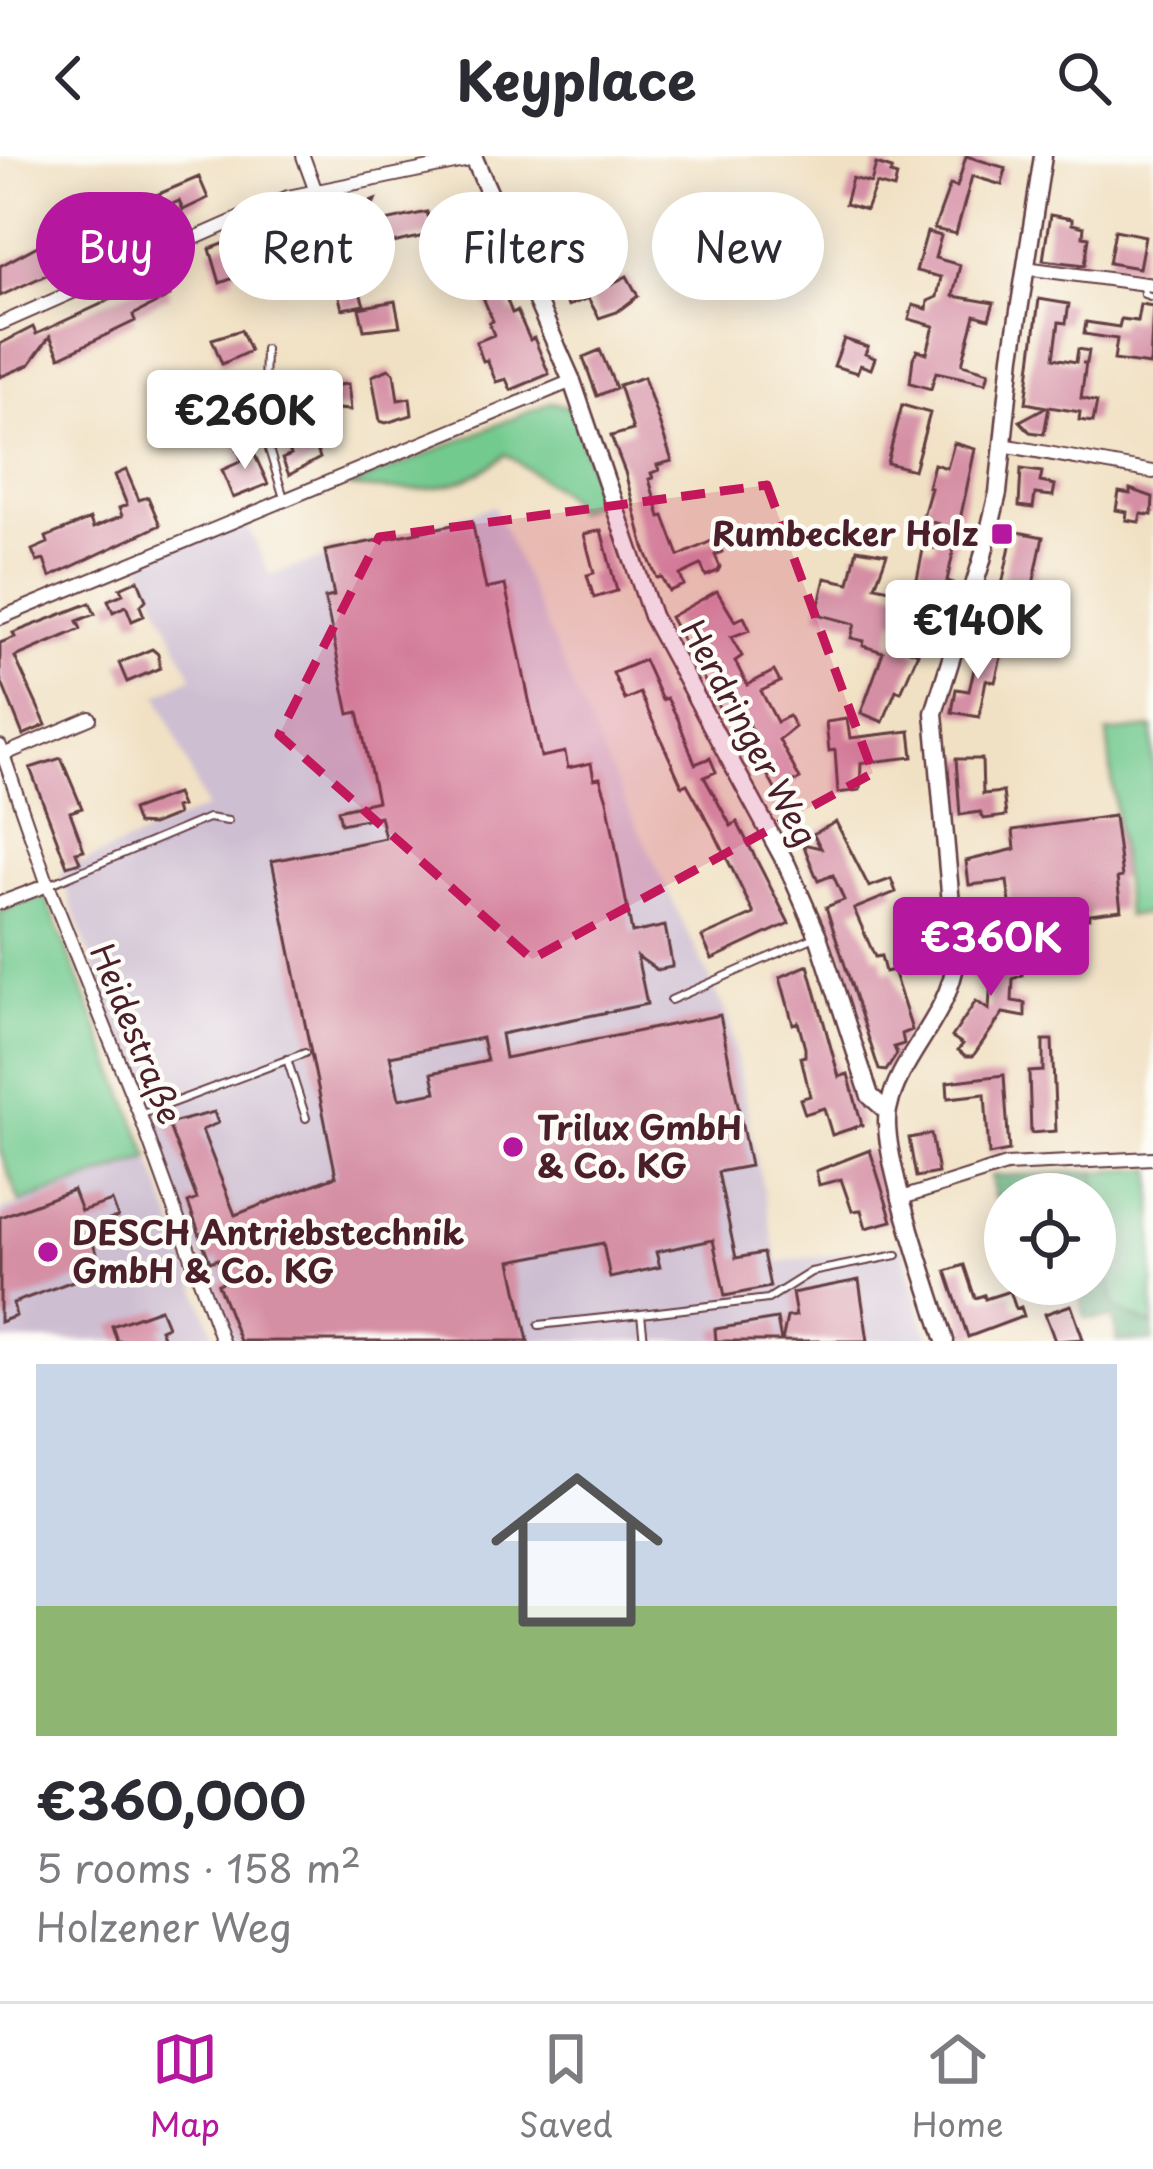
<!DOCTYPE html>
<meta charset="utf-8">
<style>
:root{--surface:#fff;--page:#f2f2f3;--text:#2b2b33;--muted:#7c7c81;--line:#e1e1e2;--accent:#b5179e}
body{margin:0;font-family:"Playpen Sans",sans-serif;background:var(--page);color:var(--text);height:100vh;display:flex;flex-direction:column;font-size:45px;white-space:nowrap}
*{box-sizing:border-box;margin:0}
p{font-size:39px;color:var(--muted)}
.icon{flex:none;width:66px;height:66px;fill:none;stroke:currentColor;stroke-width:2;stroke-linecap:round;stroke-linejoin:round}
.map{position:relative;height:1185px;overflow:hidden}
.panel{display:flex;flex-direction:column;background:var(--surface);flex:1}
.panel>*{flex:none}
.guide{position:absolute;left:36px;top:36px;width:1083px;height:108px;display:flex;gap:24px}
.fabs{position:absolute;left:984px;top:1017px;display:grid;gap:24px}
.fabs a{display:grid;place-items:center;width:132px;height:132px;border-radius:50%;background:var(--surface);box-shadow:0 6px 30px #0003;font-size:60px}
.price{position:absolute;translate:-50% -102px;padding:0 27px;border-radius:12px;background:#fff;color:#222;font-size:39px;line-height:78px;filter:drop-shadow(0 3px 6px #0008)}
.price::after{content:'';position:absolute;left:50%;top:72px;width:36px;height:27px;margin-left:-18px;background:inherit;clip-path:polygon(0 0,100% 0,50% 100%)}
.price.on{background:var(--accent);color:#fff}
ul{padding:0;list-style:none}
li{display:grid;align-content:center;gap:24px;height:636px;padding:0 36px}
li span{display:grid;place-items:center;height:372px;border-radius:0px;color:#555}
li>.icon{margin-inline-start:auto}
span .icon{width:216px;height:216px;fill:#fffc;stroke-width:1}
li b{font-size:51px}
.chip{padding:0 42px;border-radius:54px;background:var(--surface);box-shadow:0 6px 30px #0003;font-size:42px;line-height:108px}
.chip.on{background:var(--accent);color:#fff}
header{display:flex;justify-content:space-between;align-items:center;height:156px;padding:0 36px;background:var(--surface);font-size:54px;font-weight:700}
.dock{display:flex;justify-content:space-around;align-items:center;height:168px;border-top:3px solid var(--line);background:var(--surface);font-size:33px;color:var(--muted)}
.dock a{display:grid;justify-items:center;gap:6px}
.dock .on{color:var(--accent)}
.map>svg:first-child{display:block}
</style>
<header><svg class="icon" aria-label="back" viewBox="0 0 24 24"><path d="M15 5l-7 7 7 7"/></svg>Keyplace<svg class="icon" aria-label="search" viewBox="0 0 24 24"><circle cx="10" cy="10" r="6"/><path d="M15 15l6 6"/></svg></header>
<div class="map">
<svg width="1153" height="1185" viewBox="0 0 1153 1185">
<rect width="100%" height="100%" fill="#fdfcf7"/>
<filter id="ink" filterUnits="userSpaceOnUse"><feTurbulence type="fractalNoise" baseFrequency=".00833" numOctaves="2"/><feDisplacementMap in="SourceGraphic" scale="24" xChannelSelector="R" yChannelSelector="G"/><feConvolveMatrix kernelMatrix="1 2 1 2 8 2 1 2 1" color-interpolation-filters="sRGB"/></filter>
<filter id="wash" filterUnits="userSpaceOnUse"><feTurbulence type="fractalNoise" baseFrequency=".004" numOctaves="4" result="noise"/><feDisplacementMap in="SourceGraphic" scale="48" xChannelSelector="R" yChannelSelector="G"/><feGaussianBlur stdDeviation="2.7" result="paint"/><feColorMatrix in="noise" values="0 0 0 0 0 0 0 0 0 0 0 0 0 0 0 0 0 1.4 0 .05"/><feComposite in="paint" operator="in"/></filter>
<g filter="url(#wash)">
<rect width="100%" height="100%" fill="#f1e1c4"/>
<path fill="#cebed1" d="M494,350L597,586L728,861L778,1106L902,1089L929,1185H230L60,717L206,652L158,539L192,521L139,406L246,366L270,419Z
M150,1002L216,1185H0V1055Z"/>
<path fill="#73ca8f" stroke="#5e745d" stroke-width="3" d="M552,246L573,252L599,345L574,356L567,341L506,298C458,340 408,336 348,331Z
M1153,572V757L1127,760L1107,577Z
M45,739L150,1002L20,1047L0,995V756Z
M1153,1013V1170L1114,1153L1095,1016Z"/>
<path fill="#5eae7a" stroke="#546652" stroke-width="3" d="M1095,1016L1114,1152L1153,1170V1185H1117L1114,1162H1085L1077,1128H1095V1038H1005V1042H994L991,1020Z"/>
<g id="blocks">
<path fill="#d58fa5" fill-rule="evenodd" d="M966,0L1006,12L1002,29L972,20L956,78L934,73L950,29L957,31Z
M876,8L892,13L890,18L897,20L894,33L876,28L866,54L845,48L852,22L871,27Z
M199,21L208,42L183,54L179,45L124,70L129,81L0,140V110L73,71L80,85L104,74L101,68L129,55L128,51Z
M375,44L369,57L386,65L427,56L433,78L380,90L383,96L351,108L364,149L342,153L332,112L340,109L333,87L307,97L301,78L321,71L323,77L357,65L352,53Z
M555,49L563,66L549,73L564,106L571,103L587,140L627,120L638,140L617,156L599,162L588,142L568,150L547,102L527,67L536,63L534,57Z
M1050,59L1072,63V68L1084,71L1083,80L1089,81L1085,109L1043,104Z
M464,67L478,99L488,95L512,157L517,155L530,184L534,182L549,218L511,234L506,223L496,226L487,204L483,205L476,186L494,179L489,167L493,165L467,104L457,108L443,76Z
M274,71L283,93L238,112L232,118L234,122L220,127L210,93L228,86L229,90Z
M1115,74L1145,80L1139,112L1109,107Z
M927,76L941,80L935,102L960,109L953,140L994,147L989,163L975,159L962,208L989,216L986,227L936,216L931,233L910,227L913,202L917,194L927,197L934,170L909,163L913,149L927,153L928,145L937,141L941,121L916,115Z
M162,120L170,140L133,159L135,165L60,201L50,180L29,209L0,221V188L33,171L36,178Z
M1039,143L1069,148L1066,167L1059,166L1054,202L1076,206L1078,193L1089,195L1087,207H1082H1086L1081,242L1097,246L1093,266L1079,264L1080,256L1049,251L1044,278L1030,276L1020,265L1046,251L1026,247Z
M395,145L400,170L364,174L359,152Z
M1140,148L1153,150L1150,209L1114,204L1117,183L1084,178L1086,166L1119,171L1121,163L1137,165Z
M241,174L250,195L222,208L212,183Z
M844,183L868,191L865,198L875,202L871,213L860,209L857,217L834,210Z
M600,194L616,232L597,240L583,201Z
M389,213L394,217L398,244L410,242L412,259L386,267L380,265L372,220Z
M644,221L672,305L657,309L659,314L651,317L653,322L649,323L660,361L664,360L679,400L716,383L722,396L715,399L720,411L718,415L706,420L701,409L680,419L684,429L669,435L661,421L657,422L644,391L625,316L611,280L633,274L619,229Z
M328,223L329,230L348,228L351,254L324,252L316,224Z
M902,249L930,257L914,314L887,307Z
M311,277L320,302L289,319L282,303L291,299L286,287Z
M247,282L268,328L233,342L222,314L242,305L235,286Z
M954,287L975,293L947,425L953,427L937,465L942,473L934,476L894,463L889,486L918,497L901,536L896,534L883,566L861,557L883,496L863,490L864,485L851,482L855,468L817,458L825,422L849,427L857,393L887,398L875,430L914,438L924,389L934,392L939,368L922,364L931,332L928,331L934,308L947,312Z
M1021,313L1042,316L1040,326L1055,329L1053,340L1035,338L1033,352L1019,350Z
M126,314L139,344L148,341L160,369L50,421L44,404L37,406L32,394L48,387L46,381L90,363L93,372L122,360L119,352L127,349L115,319Z
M1130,333L1153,341L1152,359L1141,358L1139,366L1126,364L1127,356L1116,354L1119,336L1130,338Z
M472,365L486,433L505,429L541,601L565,596L568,612L591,607L594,623L600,622L607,644L632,777L665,770L672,807V811L657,814L637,800L647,848L501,878L505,902L720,859L750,1010L718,1016L736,1102L763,1097L770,1131L725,1140L713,1084L656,1096L660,1111L610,1122L603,1087L511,1105L528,1185H240L218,1128L226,1125L218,1103L210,1106L188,1047L197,1043L168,968L214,956L218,967L202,974L235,1059L336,1020L272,705L385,682L380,660L341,668L338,654L377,645L358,556L349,558L325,442L334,440L325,395ZM482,882L487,905L432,917L436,936L399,943L390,900Z
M601,374L617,435L594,442L587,419L594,417L584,378Z
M1013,375L1043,381L1030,443L1040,445L1034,480L1003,473L999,467L981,461L988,440L999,444Z
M138,424L146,444L140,450L144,460L132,465L126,450L113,456L108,444L123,438L120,432Z
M717,435L735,465L744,461L750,474L731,481L742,500L735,505L747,529L774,515L780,526L761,535L777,566L789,560L795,571L779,584L800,623L776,635L755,596L761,592L736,545L720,553L670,461Z
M90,447L95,458L77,465L81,473L15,501L46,569L23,579L0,522V487L15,481L13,477Z
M980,488L1003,493L995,526L986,524L979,561L952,556L956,533L969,535Z
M152,493L158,498L160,512L127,526L119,507Z
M644,504L662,544L667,542L678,563L695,608L710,602L716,616L704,621L731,670L737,666L789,767L712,803L702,781L754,758L715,678L687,628L682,630L640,537L625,544L613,517Z
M847,563L850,582L910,575L913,601L861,607L860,634L838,637L835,594L829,595L826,566Z
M61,602L82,652L70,656L84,694L76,696L80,706L67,710L30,612Z
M956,603H982L983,638L1003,636L1006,660L984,663L980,656L960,659Z
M176,638L181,650L175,652L177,659L152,669L137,668L132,654Z
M1114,660L1122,721L1117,722L1121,754L1089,758V762L1067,765V761L1013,768L1007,725L969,729L966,705L1015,693L1013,674Z
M836,666L869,731L891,723L896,736L854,753L875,801L881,800L885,816L893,814L912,874L902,878L904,888L894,891L897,898L886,915L879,914L826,751L844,744L833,719L818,725L803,688L821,692L813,678Z
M1006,786L1008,803L1023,804L1022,819L1013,823L1012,845L1025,847V861L1003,857L973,900H966L958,894L963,888L952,881L976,845L989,854L992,805L978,807L976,790Z
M808,809L839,921L848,918L862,969L832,979L824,952L805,958L800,943L810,940L801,901L805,900V892L798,866L793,868L780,821Z
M1043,884H1052L1056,975L1031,977L1029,916L1043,915Z
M1004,919L1009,995L989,999L985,938L948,942L947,926Z
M931,978L938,1017L916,1021L909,982Z
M870,994L892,1065L866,1072L861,1054L852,1055L841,1023L819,1029L816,1015Z
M73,1034L81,1055L112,1045L118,1061L87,1072L103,1114L13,1147L16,1160L0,1166V1061Z
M964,1109L975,1142L984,1139L985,1143L1010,1135L1016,1153L1021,1151L1024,1160L968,1181L946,1115Z
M859,1124L868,1185H782L787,1161L796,1160L792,1137Z
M1071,1149L1083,1183L1055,1185L1045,1158Z
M160,1153L167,1170L160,1173L165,1185H117L112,1170Z
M777,1163L781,1185H716L715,1173Z"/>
</g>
</g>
<g filter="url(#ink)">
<use href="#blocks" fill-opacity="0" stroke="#633c42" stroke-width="3"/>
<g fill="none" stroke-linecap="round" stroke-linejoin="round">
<defs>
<path id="service" d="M1143,130L1144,138L1153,141
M265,193L263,274L284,342
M48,729L208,662L228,665
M671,844L815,781
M287,903L306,962
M140,959L305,897
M539,1169L641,1158
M644,1185L641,1158L768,1143L811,1116L897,1099"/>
<path id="minor" d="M303,0L315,33
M1025,112L1153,129
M0,168L288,41L474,3
M1003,289L1153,316
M0,462L572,225
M0,590L48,729L140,959L222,1185
M3,599L90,562
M0,747L48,729
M902,1042L1006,1009L1153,1002"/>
<path id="secondary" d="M473,0L572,225L652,460L787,709L818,780L870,940L887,955
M945,1185C931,1136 879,996 888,954C899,900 948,863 956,804L934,557L982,404L998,337L1012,200L1043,0"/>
</defs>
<use href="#service" stroke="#633c42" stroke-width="10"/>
<use href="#minor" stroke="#633c42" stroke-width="16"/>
<use href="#secondary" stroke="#633c42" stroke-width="21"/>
<use href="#service" stroke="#fff" stroke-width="6"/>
<use href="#minor" stroke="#fff" stroke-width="12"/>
<use href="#secondary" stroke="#fff" stroke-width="16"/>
</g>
</g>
<path fill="#c2185b" fill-opacity="0.2" stroke="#c2185b" stroke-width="9" stroke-dasharray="24 15" stroke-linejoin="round" d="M767,329L873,617L532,803L279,579L379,381Z"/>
<g fill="#b5179e" stroke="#fdfcf7" stroke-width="4.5">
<rect x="990" y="366" width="24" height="24" rx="6"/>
<circle cx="513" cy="991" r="12"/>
<circle cx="48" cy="1096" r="12"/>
</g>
<g text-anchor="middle" stroke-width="9" stroke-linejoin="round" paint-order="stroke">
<g font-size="33" font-weight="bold" fill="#4a1f2b" stroke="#fdfcf7" text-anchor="start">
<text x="978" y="390" text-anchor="end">Rumbecker Holz</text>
<text x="537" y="984">Trilux GmbH<tspan x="537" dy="38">&amp; Co. KG</tspan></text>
<text x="72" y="1089">DESCH Antriebstechnik<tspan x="72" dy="38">GmbH &amp; Co. KG</tspan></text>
</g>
<g font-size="33" fill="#4a1f2b" stroke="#fdfcf7">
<text transform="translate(749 577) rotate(62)" y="12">Herdringer Weg</text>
<text transform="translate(136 878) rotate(68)" y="12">Heidestraße</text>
</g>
</g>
</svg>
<div class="fabs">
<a><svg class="icon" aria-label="locate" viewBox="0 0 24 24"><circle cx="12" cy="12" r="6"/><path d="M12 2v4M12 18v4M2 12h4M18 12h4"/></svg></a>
</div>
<b class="price" style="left:245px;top:316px">€260K</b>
<b class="price" style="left:978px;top:526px">€140K</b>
<b class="price on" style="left:991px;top:843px">€360K</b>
<div class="guide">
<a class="chip on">Buy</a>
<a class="chip">Rent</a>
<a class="chip">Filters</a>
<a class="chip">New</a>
</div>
</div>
<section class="panel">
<ul>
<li><span style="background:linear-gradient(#c9d6e8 65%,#8fb573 0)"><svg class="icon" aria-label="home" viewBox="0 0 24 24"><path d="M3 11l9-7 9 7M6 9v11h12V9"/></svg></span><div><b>€360,000</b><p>5 rooms · 158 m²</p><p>Holzener Weg</p></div></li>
</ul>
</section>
<nav class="dock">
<a class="on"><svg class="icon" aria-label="map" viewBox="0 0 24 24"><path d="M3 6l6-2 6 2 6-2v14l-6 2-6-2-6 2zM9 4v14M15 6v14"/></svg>Map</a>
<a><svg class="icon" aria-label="saved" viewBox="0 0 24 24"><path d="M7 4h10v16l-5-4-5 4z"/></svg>Saved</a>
<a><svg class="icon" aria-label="home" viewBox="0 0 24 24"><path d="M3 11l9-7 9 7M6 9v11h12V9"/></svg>Home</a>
</nav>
